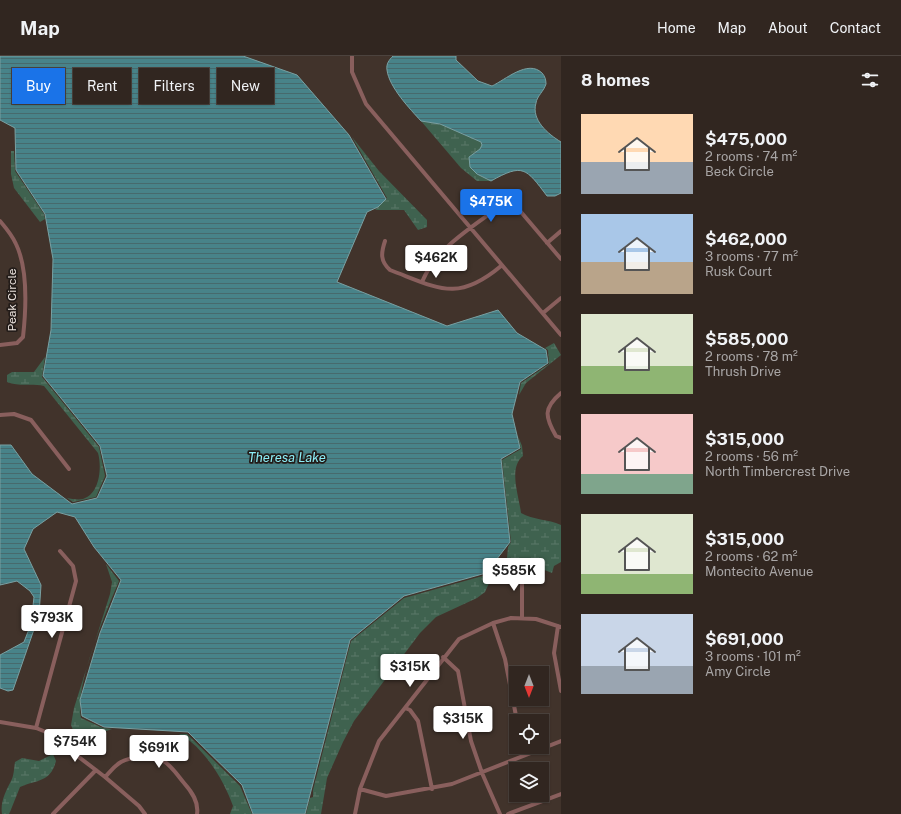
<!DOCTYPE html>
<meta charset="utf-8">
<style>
:root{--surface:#312620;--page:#392e29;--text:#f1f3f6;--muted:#a8a5a5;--line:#4c433e;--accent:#1a73e8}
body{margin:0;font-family:"Public Sans",sans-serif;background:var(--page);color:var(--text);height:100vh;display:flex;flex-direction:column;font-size:15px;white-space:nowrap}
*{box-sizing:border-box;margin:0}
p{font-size:13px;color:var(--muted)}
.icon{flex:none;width:22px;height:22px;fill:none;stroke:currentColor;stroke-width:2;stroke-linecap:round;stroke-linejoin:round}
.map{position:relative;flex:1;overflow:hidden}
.side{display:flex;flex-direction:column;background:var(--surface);width:340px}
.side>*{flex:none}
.hud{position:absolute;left:12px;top:12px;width:380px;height:36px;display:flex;gap:8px}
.needle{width:26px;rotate:180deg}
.fabs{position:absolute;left:509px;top:610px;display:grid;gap:8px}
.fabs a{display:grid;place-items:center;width:40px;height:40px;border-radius:0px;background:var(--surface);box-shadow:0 1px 3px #0004,0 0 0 1px var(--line);font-size:20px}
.price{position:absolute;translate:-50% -34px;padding:0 9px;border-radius:4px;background:#fff;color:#222;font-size:13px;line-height:26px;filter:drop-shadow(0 1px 2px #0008)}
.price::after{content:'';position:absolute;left:50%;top:24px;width:12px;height:9px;margin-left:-6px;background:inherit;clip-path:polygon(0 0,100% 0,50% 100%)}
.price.on{background:var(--accent);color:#fff}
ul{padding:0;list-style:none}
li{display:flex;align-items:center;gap:12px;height:100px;padding:0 20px}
li span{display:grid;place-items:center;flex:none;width:112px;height:80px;border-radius:0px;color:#555}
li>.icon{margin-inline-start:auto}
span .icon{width:48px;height:48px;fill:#fffc;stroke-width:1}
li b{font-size:17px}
h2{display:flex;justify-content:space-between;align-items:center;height:48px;padding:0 20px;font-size:17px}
.chip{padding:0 14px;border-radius:0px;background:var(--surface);box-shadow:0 1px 3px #0004,0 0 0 1px var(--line);font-size:14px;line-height:36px}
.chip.on{background:var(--accent);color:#fff}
header{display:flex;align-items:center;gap:24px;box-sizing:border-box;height:56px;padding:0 20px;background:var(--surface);border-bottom:1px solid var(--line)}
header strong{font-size:19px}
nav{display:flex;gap:22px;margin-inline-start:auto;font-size:14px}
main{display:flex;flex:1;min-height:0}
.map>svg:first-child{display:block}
</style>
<header>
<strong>Map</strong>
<nav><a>Home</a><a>Map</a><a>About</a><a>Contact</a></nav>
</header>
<main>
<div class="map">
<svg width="561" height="758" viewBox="0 0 561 758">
<defs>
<pattern id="wetland-marsh" width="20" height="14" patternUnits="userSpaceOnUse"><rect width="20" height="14" fill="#3f624f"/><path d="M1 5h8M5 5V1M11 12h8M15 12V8" fill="none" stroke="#5b7868"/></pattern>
<pattern id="water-rules" width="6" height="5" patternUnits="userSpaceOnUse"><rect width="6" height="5" fill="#488389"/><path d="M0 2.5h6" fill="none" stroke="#476a6d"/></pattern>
</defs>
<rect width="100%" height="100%" fill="#41332b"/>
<path fill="url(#wetland-marsh)" d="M421,65L440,68L481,86L482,89L480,93L469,101L477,118L491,125H477L461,112Z
M352,81L379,115L427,164V171L418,174L404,154H375L387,142Z
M11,95H14L15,115L44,158L45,163L40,166L14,132L11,118Z
M554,287L561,299L526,327L519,339L521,327L549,308L548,294L545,292Z
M45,301L42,321L99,391L105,420L96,441L73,446L67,442C71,443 79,444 83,443C100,438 102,411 98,397L44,330C32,327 19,331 7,326V319L12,316H34Z
M518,380L522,390L523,400C508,412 519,440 521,457C533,464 548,463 561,469V506L554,510L552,517L527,507L496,512L485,536L477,542L436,561L420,577L354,665L343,686L327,722L321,758H306L310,742L313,741V734L351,585L404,542L486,519L499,503L507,502L508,491L511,486L502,404L521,393Z
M106,508L119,525C106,556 74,630 81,662L103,672L112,673C100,677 86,684 75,679L71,669L74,652L110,538L112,526Z
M179,678H187L240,730L252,758H230L233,750C224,724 203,690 179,678Z
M53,698L56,705C50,727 38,723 20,731L10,756L9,758H2C0,746 6,735 11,725C14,720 14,712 15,706L22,702L39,705Z"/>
<path fill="url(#water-rules)" stroke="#79a0a2" d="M0,0H243L297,19L349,79L386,143L378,151L367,156L337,226L447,270L498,254L517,277L546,294L548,307L520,326L512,358L520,392L501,403L510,486L486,517L404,540L350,584L305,758H253L242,729L188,676L104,671L82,660L80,644L100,577L121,524L94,491L75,461L57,456L33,473L24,493L41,529L39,559L13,634L8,635L0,632V599L24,586L31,568L34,541L30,535L17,525L0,529V389H11L32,418L72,448L97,442L107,420L100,390L43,320L51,274L53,203L45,158L16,114L15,72L0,64Z
M393,0H456V4L478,25L492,30C505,24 528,3 542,17C545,20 546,24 546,28C544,35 537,40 536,47C531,64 548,78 561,86V137L555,140H547C526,112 523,107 491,125L477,118L470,111L469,101L480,93L482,89L481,86L440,68L421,65C410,53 389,31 387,14C386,8 389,4 393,0Z"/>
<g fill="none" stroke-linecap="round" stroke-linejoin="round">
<path stroke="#895f5d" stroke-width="4" d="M352,0V16L366,48L561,279
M0,165C6,172 12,179 16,188C28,213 26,254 23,281L17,287L0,289
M385,185C381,197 380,205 390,214C438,232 457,247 501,210
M547,187L561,175
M422,226C435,194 468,174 495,154C505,151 512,149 521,156L561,203
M543,257L561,242
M561,337C543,352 545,361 556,380L561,382
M0,359L14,358L31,364L69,413
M522,511V562
M493,567L505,603L517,665
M558,570L554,597L561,635
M443,601L458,615L471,685L482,717L500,758
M405,652L410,654L418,665L432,733
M0,666L36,672L46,676L105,721L139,750L145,758
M36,672L76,525L73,510L60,495
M524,691L527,698
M105,721C110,716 114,710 121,706C130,701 151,699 160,703C170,707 178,720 184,727C192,736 199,746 197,758
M360,733L386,740L452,728L561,685
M53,758L96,714
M355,758L360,733L379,685L459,583L493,567L511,562L536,563L561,571
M508,758L561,738"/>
</g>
<g text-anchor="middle" stroke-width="3.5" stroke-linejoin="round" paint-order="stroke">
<g font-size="12" fill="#ebe2dd" stroke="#231c19">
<text transform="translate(12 244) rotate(-90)" y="4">Peak Circle</text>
</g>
<g font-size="13" font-style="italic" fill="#8deef7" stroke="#231c19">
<text x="287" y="406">Theresa Lake</text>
</g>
</g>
</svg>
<div class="fabs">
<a><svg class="needle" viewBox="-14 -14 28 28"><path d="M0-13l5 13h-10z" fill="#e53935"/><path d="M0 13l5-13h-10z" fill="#a8a5a5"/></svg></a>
<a><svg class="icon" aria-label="locate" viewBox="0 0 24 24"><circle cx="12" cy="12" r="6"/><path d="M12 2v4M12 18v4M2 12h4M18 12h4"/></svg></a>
<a><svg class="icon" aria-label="layers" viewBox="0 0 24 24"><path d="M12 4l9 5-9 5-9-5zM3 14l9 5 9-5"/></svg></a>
</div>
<b class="price on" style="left:491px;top:167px">$475K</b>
<b class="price" style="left:436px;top:223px">$462K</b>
<b class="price" style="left:514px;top:536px">$585K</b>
<b class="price" style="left:52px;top:583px">$793K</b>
<b class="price" style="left:410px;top:632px">$315K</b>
<b class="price" style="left:463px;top:684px">$315K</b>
<b class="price" style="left:75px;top:707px">$754K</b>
<b class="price" style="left:159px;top:713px">$691K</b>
<div class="hud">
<a class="chip on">Buy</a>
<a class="chip">Rent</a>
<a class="chip">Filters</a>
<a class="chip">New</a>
</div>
</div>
<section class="side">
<h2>8 homes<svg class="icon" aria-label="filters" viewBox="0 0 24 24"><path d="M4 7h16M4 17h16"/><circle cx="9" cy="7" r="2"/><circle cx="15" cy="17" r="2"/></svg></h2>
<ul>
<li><span style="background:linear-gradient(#ffd9b3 60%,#9aa5b1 0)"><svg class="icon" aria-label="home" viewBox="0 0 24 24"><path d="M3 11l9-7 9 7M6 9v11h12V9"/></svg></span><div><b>$475,000</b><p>2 rooms · 74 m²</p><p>Beck Circle</p></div></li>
<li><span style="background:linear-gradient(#a9c7e8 60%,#b9a48a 0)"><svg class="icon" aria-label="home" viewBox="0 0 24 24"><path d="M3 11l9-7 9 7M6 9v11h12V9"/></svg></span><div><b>$462,000</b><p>3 rooms · 77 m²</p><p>Rusk Court</p></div></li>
<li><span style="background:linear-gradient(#dfe7d0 65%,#8fb573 0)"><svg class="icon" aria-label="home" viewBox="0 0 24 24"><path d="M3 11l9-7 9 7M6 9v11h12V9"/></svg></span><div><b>$585,000</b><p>2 rooms · 78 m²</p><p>Thrush Drive</p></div></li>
<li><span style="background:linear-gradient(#f6c9c9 75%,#7fa58c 0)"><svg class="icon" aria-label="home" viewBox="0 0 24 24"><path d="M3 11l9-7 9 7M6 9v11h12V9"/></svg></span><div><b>$315,000</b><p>2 rooms · 56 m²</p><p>North Timbercrest Drive</p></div></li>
<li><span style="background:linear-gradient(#dfe7d0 75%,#8fb573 0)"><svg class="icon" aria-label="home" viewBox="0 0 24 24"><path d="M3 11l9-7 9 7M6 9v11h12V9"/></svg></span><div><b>$315,000</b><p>2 rooms · 62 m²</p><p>Montecito Avenue</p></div></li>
<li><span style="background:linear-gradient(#c9d6e8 65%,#9aa5b1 0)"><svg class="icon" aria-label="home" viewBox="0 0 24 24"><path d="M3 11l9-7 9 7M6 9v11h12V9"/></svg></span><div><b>$691,000</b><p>3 rooms · 101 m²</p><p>Amy Circle</p></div></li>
</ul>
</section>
</main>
